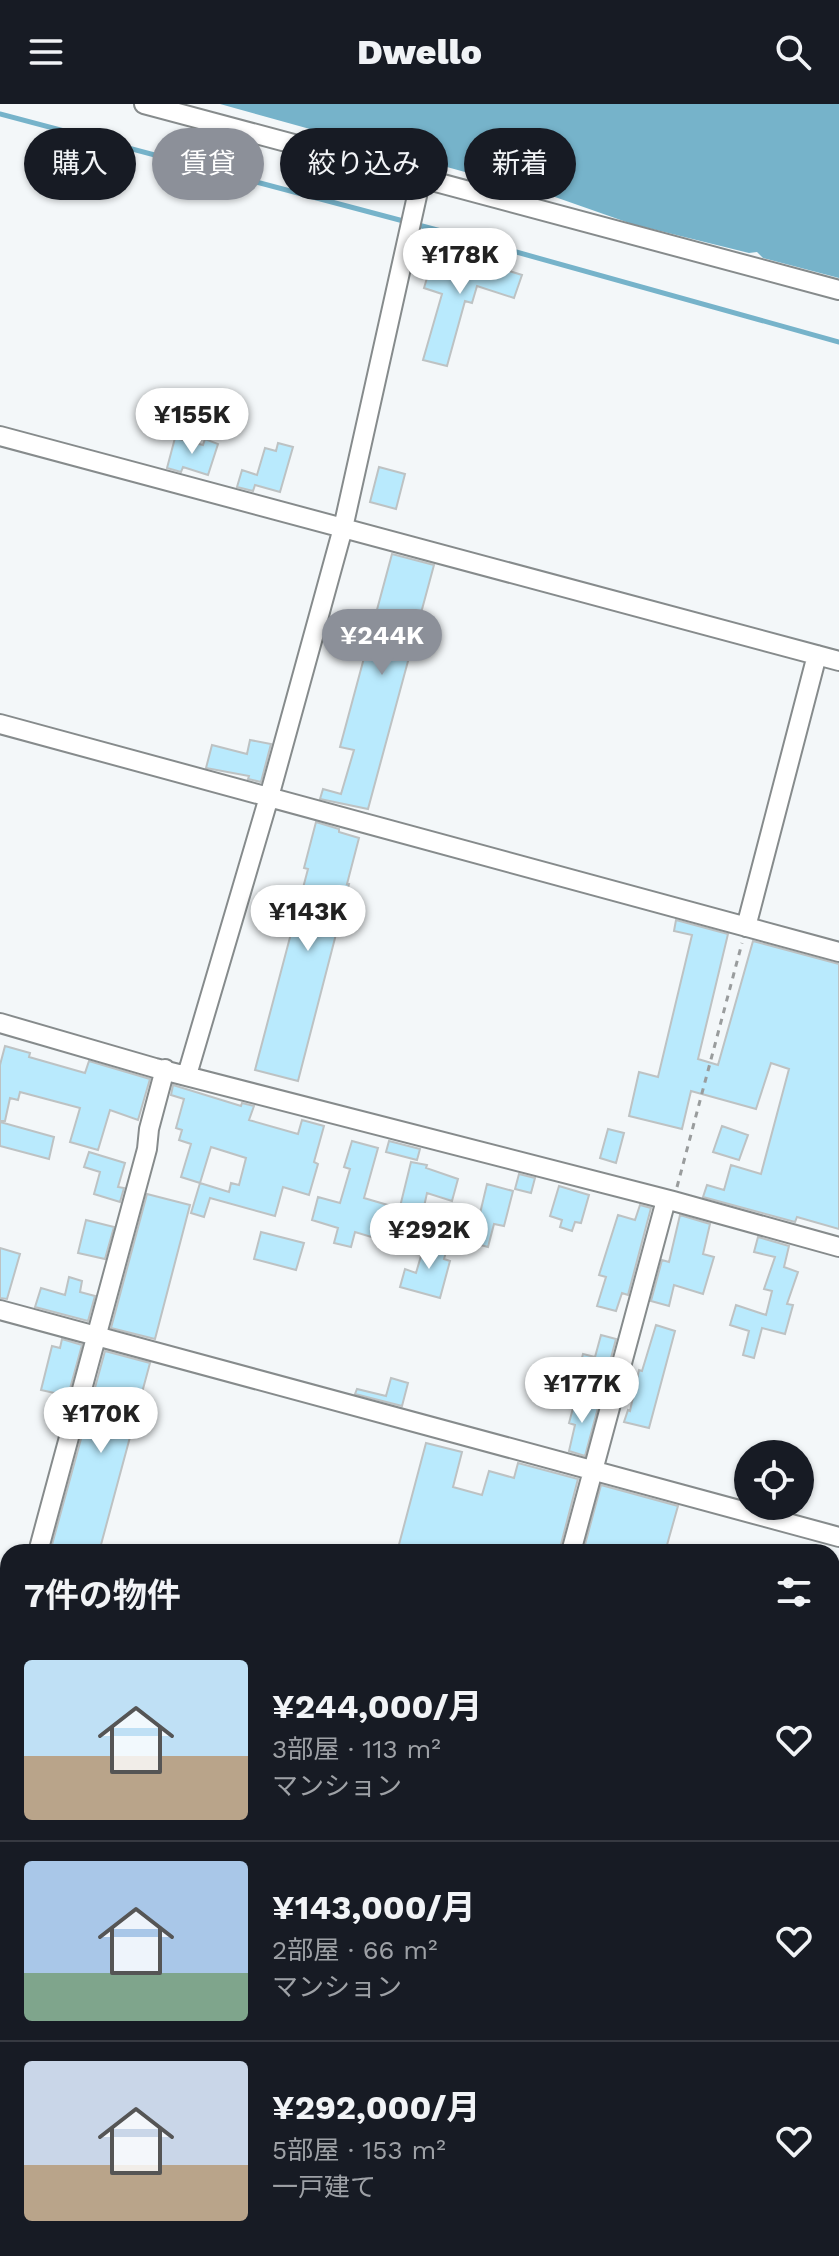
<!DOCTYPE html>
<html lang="ja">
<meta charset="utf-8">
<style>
:root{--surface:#171b24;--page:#242831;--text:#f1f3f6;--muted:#9ea1a6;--line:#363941;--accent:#8c9099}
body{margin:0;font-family:"Work Sans","Noto Sans JP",sans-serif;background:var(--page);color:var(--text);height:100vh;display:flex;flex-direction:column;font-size:30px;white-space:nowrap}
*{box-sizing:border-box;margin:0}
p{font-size:26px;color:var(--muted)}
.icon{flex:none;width:44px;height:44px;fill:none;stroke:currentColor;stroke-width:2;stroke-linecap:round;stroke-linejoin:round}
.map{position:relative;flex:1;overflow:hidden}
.side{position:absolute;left:0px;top:1440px;width:840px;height:712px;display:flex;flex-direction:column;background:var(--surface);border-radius:24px 24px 0 0;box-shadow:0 2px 6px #0004}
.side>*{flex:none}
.hud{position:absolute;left:24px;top:24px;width:792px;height:72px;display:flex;gap:16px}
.tools{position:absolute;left:734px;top:1336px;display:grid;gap:16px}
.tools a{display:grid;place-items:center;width:80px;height:80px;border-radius:50%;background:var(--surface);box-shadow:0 2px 6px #0004;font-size:40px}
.price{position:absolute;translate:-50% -68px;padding:0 18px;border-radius:28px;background:#fff;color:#222;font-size:26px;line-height:52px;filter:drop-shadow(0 2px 4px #0008)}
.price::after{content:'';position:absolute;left:50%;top:48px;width:24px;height:18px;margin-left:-12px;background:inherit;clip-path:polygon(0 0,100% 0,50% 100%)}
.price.current{background:var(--accent);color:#fff}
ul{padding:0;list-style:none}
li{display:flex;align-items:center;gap:24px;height:200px;padding:0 24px}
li+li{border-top:2px solid var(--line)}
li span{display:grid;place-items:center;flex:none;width:224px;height:160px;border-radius:8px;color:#555}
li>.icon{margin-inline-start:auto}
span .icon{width:96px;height:96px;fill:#fffc;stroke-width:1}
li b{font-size:34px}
h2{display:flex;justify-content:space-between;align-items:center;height:96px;padding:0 24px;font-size:34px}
.pill{padding:0 28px;border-radius:36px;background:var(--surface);box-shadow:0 2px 6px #0004;font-size:28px;line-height:72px}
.pill.current{background:var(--accent);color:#fff}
header{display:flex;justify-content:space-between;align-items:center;height:104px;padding:0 24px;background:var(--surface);font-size:36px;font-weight:800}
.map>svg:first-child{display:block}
</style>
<header><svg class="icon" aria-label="menu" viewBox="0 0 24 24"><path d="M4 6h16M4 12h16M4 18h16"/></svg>Dwello<svg class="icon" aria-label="search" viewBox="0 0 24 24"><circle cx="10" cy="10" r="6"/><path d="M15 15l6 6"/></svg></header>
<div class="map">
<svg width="839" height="2152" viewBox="0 0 839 2152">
<rect width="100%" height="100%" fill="#f3f7f9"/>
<path fill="#76b3ca" d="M220,0H839V174L763,154L757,148L749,149L632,120L555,93Z"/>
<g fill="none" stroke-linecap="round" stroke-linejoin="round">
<path stroke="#76b3ca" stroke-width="5" d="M0,10L441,127L839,238"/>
</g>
<path fill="#b9eafd" stroke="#bdc2c3" stroke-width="2" fill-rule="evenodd" d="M436,144L522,171L514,194L477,182L472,199L465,197L447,262L423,256L442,190L424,184Z
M175,334L203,341L205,335L218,340L208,371L183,363L181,368L167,364Z
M278,339L293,343L280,388L255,381L253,387L237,383L242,366L257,371L265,344L276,347Z
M379,363L405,370L396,405L370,398Z
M392,450L434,461L368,705L320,695L323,685L341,690L354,646L340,643Z
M250,636L271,640L261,678L248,675L249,672L206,664L212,641L247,650Z
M316,718L339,725V728L359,734L347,780H349L298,977L255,966L308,765L304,764Z
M676,816L728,830L698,955L718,961L753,837L839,860V1125L797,1113L795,1118L703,1093L707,1081L724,1086L731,1061L761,1070L789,965L771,959L756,1005L691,987L682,1025L629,1012L639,968L658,973L692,831L674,827Z
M5,942L30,949L29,953L85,969L89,957L150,975L138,1016L110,1006L98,1046L70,1038L80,1004L20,988L18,996L10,994L5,1017H0V961Z
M173,981L241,1002L242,999L254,1002L249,1016L298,1030L302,1016L324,1022L314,1058L318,1060L309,1091L283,1083L275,1112L210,1094L204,1113L191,1109L200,1079L181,1073L191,1040L179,1036L182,1026L176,1024L184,995L171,991ZM211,1043L246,1054L239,1081L231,1079L229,1088L200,1079Z
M0,1018L54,1033L49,1055L0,1042Z
M722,1022L748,1031L739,1056L713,1048Z
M608,1025L624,1029L616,1059L600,1054Z
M352,1037L378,1044L364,1094L398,1104L388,1138L355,1128L351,1143L334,1139L338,1124L312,1116L318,1093L340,1099L350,1065L344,1063Z
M389,1037L420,1045L417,1056L386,1048Z
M89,1048L125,1059L118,1083L124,1084L120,1098L94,1090L100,1068L84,1063Z
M411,1058L427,1061L426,1064L458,1075L452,1097L427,1089L420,1121L397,1115Z
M519,1070L535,1074L531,1089L515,1085Z
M487,1080L513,1087L504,1122L494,1120L488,1143L473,1139Z
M559,1082L589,1091L581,1119L575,1118L572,1127L560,1123L562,1116L550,1112Z
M147,1090L190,1101L155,1235L111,1224Z
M640,1101L651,1104L628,1191L622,1189L616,1207L597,1202L606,1173L599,1171L618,1111L635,1116Z
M680,1111L710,1120L703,1150L714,1153L703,1190L674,1181L669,1202L651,1197L662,1156L669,1158Z
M86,1116L114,1123L105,1155L78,1149Z
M261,1128L304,1139L296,1166L254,1155Z
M758,1133L789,1142L784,1163L798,1168L787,1200L793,1201L785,1230L762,1224L754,1254L743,1251L749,1227L730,1221L736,1201L766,1211L772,1187L764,1185L775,1153L754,1148Z
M426,1135L448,1141L444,1155L450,1157L440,1194L400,1183L405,1165L416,1169Z
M0,1144L20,1150L7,1195L0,1194Z
M69,1173L82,1177L80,1188L95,1192L88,1217L35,1203L41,1184L65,1191Z
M656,1221L675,1227L649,1324L624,1318L628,1306L630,1307L639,1266L642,1267Z
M601,1231L616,1235L606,1273L579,1265L583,1250L595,1253Z
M62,1235L82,1241L68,1292L41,1286L52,1242L60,1244Z
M105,1247L150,1259L99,1448H50Z
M391,1274L408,1279L402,1302L355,1290L357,1285L386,1292Z
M576,1293L599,1300L585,1352L569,1347L575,1321L569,1319Z
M426,1339L462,1348L453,1383L482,1391L489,1367L514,1374L518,1359L578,1375L559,1448H397Z
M601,1381L678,1402L665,1448H583Z"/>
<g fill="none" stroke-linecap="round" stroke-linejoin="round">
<defs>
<path id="minor" d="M144,0L839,186
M0,332L839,557
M0,620L839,848
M746,823L817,551
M0,919L155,964L673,1097L839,1143
M187,971L269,693L343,424L421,74
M0,1206L839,1433
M38,1448L147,1045L149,1025L165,965
M571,1448L666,1096
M0,1485L8,1487
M0,1587L8,1557
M832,1712L839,1714
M0,1764L8,1766
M832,1999L839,2001
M531,2152L532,2144"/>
<path id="secondary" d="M0,1881L8,1884
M764,2144L785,2152"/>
</defs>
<use href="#minor" stroke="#868b8c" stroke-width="22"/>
<use href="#secondary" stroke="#868b8c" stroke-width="28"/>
<path stroke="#999c9d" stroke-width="3" stroke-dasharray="6 6" stroke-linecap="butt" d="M677,1083L742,839"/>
<use href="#minor" stroke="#fff" stroke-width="18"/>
<use href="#secondary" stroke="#cbf0fc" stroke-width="24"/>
</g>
</svg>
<div class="tools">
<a><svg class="icon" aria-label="locate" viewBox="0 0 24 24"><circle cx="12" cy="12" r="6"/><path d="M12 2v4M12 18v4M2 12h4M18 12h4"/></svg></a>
</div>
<b class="price" style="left:460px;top:192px">¥178K</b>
<b class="price" style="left:192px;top:352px">¥155K</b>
<b class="price current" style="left:382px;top:573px">¥244K</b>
<b class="price" style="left:308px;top:849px">¥143K</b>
<b class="price" style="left:429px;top:1167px">¥292K</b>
<b class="price" style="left:582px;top:1321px">¥177K</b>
<b class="price" style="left:101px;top:1351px">¥170K</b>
<div class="hud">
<a class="pill">購入</a>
<a class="pill current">賃貸</a>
<a class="pill">絞り込み</a>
<a class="pill">新着</a>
</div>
<section class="side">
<h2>7件の物件<svg class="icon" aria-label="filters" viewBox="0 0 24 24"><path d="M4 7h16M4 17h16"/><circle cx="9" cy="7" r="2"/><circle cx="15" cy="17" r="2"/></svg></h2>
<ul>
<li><span style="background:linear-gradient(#bfe0f5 60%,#b9a48a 0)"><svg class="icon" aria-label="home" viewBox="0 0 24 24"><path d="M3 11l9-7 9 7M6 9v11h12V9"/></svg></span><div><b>¥244,000/月</b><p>3部屋 · 113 m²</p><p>マンション</p></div><svg class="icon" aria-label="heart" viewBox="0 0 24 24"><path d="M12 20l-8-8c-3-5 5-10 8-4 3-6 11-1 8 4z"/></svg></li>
<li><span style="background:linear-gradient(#a9c7e8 70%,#7fa58c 0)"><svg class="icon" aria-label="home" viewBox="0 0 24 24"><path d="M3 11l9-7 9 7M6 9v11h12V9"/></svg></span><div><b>¥143,000/月</b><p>2部屋 · 66 m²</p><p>マンション</p></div><svg class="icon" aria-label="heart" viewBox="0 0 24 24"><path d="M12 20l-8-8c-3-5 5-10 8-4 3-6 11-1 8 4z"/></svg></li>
<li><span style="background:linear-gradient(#c9d6e8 65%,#b9a48a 0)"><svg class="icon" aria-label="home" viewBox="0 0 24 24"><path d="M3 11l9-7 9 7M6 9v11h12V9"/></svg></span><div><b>¥292,000/月</b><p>5部屋 · 153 m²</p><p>一戸建て</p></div><svg class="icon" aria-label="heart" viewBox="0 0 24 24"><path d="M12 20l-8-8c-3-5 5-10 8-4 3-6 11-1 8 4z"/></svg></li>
</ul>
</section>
</div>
